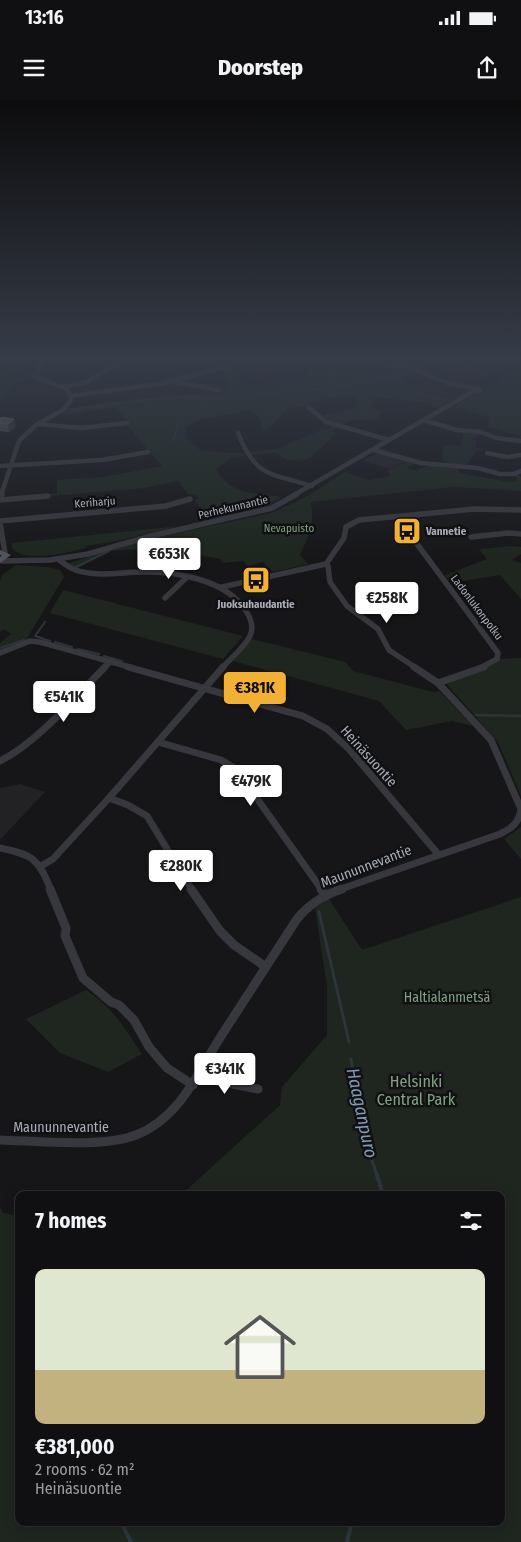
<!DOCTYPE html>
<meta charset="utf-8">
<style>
:root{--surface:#101012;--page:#19191b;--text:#f1f3f6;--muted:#9c9d9f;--line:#303032;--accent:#f2b134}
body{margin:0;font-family:"Fira Sans Condensed",sans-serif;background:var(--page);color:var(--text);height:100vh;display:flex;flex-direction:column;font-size:19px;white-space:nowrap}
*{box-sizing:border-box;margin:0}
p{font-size:16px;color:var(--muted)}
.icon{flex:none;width:28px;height:28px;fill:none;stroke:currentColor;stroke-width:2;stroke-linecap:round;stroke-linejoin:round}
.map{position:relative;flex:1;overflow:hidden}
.details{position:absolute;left:15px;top:1091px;width:490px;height:335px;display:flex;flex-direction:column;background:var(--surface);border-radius:10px;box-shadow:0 2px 12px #0003,0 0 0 1px var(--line)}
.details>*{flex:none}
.price{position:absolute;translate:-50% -42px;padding:0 11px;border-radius:5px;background:#fff;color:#222;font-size:16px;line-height:32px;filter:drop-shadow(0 1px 2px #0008)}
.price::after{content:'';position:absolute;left:50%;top:30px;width:15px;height:11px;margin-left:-8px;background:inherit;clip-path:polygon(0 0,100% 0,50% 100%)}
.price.current{background:var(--accent);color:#111}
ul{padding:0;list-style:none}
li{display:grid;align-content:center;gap:10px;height:265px;padding:0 20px}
li span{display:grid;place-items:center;height:155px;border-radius:10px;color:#555}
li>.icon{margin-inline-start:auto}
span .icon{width:90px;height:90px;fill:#fffc;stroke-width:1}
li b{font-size:21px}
h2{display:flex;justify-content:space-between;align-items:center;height:60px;padding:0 20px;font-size:21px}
.status{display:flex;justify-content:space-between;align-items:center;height:35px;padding:0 25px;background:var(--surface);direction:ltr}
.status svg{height:14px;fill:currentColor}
header{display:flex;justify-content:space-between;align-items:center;height:65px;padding:0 20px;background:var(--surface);font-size:22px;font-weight:800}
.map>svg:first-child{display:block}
</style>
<div class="status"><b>13:16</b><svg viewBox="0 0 49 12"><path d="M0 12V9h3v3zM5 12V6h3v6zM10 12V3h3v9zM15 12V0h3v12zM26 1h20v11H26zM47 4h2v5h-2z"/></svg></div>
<header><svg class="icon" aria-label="menu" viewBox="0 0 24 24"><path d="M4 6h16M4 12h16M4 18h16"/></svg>Doorstep<svg class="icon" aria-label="share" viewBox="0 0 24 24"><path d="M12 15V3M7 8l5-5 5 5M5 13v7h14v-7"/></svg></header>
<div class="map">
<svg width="521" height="1442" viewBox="0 0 521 1442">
<rect width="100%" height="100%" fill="#161618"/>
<path fill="#222225" d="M378,352L407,360L390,369L363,361Z
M20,684L45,692L0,740V688Z"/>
<path fill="#1e261f" d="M217,260H357C366,270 380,264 392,265C401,265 408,268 416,271L405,278L406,282L420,293L451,300L440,307L419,302L375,297L369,306L382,312L378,319L352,320L341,326L328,321L320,316L355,308L358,296L344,295L308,303L311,305L289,308L267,330L262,331L260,319L250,310L199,320L187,327L186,338L200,350L232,353H244L245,356L231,358L216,369C230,395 255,393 282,397L265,406L217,419L211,420L194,400L199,398L194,394L189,395L178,381L144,388L51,396L50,394L57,393V380L103,377L162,366L127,325L130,324L115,307L61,316L72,308L110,302L196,293L201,297H222L225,294L220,292L232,284L223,269L231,270L248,287L306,276L308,270L294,260L237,268L221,266Z
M417,260H517L490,277L446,261L421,268L429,273L407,266L413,264Z
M521,266V339L519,335L488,327L489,318L454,307L472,295L487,292L485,287Z
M0,270L11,273L6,276L10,278H29L13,285L5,297L0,299Z
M335,326L338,327L333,331L336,334L309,359L290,361L275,353L251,355L250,352L277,349L321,330H327Z
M464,332L481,334L472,339L477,341L475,348L484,349L482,351H477L467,364L461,367L442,361L444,345L461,346Z
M407,360L415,363L407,368L417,371C435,359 455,368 474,369H458L461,373L509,382L518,381L515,375L517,374L521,377V391L454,387L310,402C317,418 307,440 300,455L308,464L273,472L263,462L248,466L243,461L223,463L220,459L161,448L109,451L76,469L69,463L149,439L272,413L304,398L345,372L369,380L391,376L387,370L396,367Z
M180,426L112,442L85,446L88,447C70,453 25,464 12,448V443Z
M510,446L521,447V454L512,460L521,463V499L500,475L451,483L445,475L487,459L479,449Z
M16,465L48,467L60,470L64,477L26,540L0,551V543L11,534L4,529L0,532V481L2,475Z
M63,490L243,536L223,559L50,513Z
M252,539L345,562L353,571L433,592L439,591L473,626L452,621L406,630L379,601L233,561Z
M521,558V696L498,642L444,581L497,559Z
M521,727V759L504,739Z
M521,797V1442H0V1107L3,1113L19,1116V1422H501V1095H181L280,1005L282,987L327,935V887L315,808L329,799L362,850Z
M86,890C115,910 123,926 142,954L108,972L60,953L26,919Z"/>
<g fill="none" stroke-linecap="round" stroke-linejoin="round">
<path stroke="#2c353c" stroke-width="1" d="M317,260L330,265
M333,260L330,265L333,269
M346,260L348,264
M432,260L469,266L488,275
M503,260L513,261
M232,266L238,261L249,260
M419,268L431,261
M395,276L418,293L441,298
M503,276L504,282
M363,282L405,274
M332,286L331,280L336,275L335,271
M256,294L332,288L356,283
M233,296L243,295
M202,307L204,302
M71,310C106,304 140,300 176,297C194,296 212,299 230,296
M173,341L179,322"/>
<path stroke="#2c353c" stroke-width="2" d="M74,468L109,451
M45,522L35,536L50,541
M55,542L72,547
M0,548L24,540
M78,549L99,554
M104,556L122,561"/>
<path stroke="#2c353c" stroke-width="2.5" d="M476,615L521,616"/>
<path stroke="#2c353c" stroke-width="3" d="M319,812L349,942
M351,959L361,1025L377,1076"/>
<path stroke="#2c353c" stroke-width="4" d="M377,1075L383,1095
M121,1422L131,1442
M347,1442L352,1422"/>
<path stroke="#37383d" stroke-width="4.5" d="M119,263L136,260
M33,276L37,274L42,260
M175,282L219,290
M63,287L87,282L122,260
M71,296L159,284L221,268L229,269
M309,308L326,322L389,340
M423,320L457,330L481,332L496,338L521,341
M38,324L81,328L127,323
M238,333C256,378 270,373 312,386
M374,350L421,363L478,368L500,374H514L521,371
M487,353L507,357L521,355
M0,366L102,360L148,352
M1,395L19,341L36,325L63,310L71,300V296L65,288L33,276
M294,395L472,292L481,290L447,283L409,267L392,265"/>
<path stroke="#37383d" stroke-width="5.5" d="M0,399L2,394
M0,400L48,396
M397,417L498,553L497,559L480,568
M0,421L166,406L190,399
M0,423L5,453
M471,437L508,433L521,434
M58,459C68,467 76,472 89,473C106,476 125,472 142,472C176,471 227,480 246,511C251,518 254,528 250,536C244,548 231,558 222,568
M2,461L50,460L88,454L151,436L272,408L297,394
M326,464L328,466L330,482L347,506L378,529L389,550L416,568
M222,487L326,464L344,438L346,427L359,420L475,409L521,410
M165,498L186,478
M0,553L30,541L40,542L133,568
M104,568L111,561"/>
<path stroke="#37383d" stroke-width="7" d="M128,567L303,616L327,629L349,649L438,754
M438,583L484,567
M158,642L221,660L236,669L322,790
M0,661C38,642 75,597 105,567
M109,698L128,705L147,716L192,790
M0,748C34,755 38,759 51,790
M41,766L53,759L109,698L223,567
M338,790L500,734C512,728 519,723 521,709L491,640L438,583L414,567"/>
<path stroke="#37383d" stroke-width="9" d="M50,789L66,828L65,836L83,878L111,902L119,905L134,920L149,947L167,968L193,985
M191,789L220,831L234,845L266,867
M321,789L325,795
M199,975L213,980L258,989
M0,1040C37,1041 103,1048 136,1035C182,1017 199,969 225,930C249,893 273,856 297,819C309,804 324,795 342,789"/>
<path fill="#53555c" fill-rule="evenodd" d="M0,450L11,455L0,463V457L2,455H0Z"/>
</g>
<path fill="#47494d" d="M0,318L14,319L15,327L9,332L0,331Z"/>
<path fill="#2f3033" d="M14,319L15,327L9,332L8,324Z"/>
<path fill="#525359" stroke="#5f6168" d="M1,317L14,319L8,324L0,323Z"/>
<linearGradient id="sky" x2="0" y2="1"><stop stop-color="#0c0c0d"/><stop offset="0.56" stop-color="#363c48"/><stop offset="1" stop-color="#363c48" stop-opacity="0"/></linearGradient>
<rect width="521" height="461" fill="url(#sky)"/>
<defs>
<symbol id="bus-square" viewBox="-11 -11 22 22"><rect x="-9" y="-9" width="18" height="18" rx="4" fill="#f2b134" stroke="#111113"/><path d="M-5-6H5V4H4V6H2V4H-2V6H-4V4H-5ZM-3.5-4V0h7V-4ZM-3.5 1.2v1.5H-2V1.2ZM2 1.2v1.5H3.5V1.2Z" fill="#111"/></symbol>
</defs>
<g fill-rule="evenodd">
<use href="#bus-square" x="391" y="415" width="32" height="32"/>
<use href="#bus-square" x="240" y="464" width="32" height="32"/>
</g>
<g text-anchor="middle" stroke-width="5" stroke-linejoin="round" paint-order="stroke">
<g font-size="11" fill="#a8adb8" stroke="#111113">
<text transform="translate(95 402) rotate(-5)" y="4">Keriharju</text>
<text transform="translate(233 407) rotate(-13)" y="4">Perhekunnantie</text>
<text transform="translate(477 507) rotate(53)" y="4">Ladonlukonpolku</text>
</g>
<g font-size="11" fill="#7fa381" stroke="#111113">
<text x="289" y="432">Nevapuisto</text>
</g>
<g font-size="11" font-weight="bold" fill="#a8adb8" stroke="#111113" text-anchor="start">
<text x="426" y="435">Vannetie</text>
<text x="256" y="508" text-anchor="middle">Juoksuhaudantie</text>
</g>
<g font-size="14" fill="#a8adb8" stroke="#111113">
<text transform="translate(369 656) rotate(48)" y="5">Heinäsuontie</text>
<text transform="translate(366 766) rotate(-21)" y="5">Maununnevantie</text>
<text x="61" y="1032">Maununnevantie</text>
</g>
<g font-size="14" fill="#7fa381" stroke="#111113">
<text x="447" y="902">Haltialanmetsä</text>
</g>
<g font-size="16" fill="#7fa381" stroke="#111113">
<text x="416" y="987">Helsinki<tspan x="416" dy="18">Central Park</tspan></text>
</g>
<g font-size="18" font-style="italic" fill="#7f9bb3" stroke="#111113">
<text transform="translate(362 1013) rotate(78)" y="6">Haaganpuro</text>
</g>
</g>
</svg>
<b class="price" style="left:169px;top:480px">€653K</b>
<b class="price" style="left:387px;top:524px">€258K</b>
<b class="price current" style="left:255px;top:614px">€381K</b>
<b class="price" style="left:64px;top:623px">€541K</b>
<b class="price" style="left:251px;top:707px">€479K</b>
<b class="price" style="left:181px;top:792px">€280K</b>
<b class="price" style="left:225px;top:995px">€341K</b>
<section class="details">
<h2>7 homes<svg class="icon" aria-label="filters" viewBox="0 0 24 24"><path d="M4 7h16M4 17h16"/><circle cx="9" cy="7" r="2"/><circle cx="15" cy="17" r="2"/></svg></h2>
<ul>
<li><span style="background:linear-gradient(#dfe7d0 65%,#c2b280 0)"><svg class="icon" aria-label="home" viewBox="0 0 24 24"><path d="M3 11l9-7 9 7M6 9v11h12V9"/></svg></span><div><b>€381,000</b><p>2 rooms · 62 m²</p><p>Heinäsuontie</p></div></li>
</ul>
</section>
</div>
